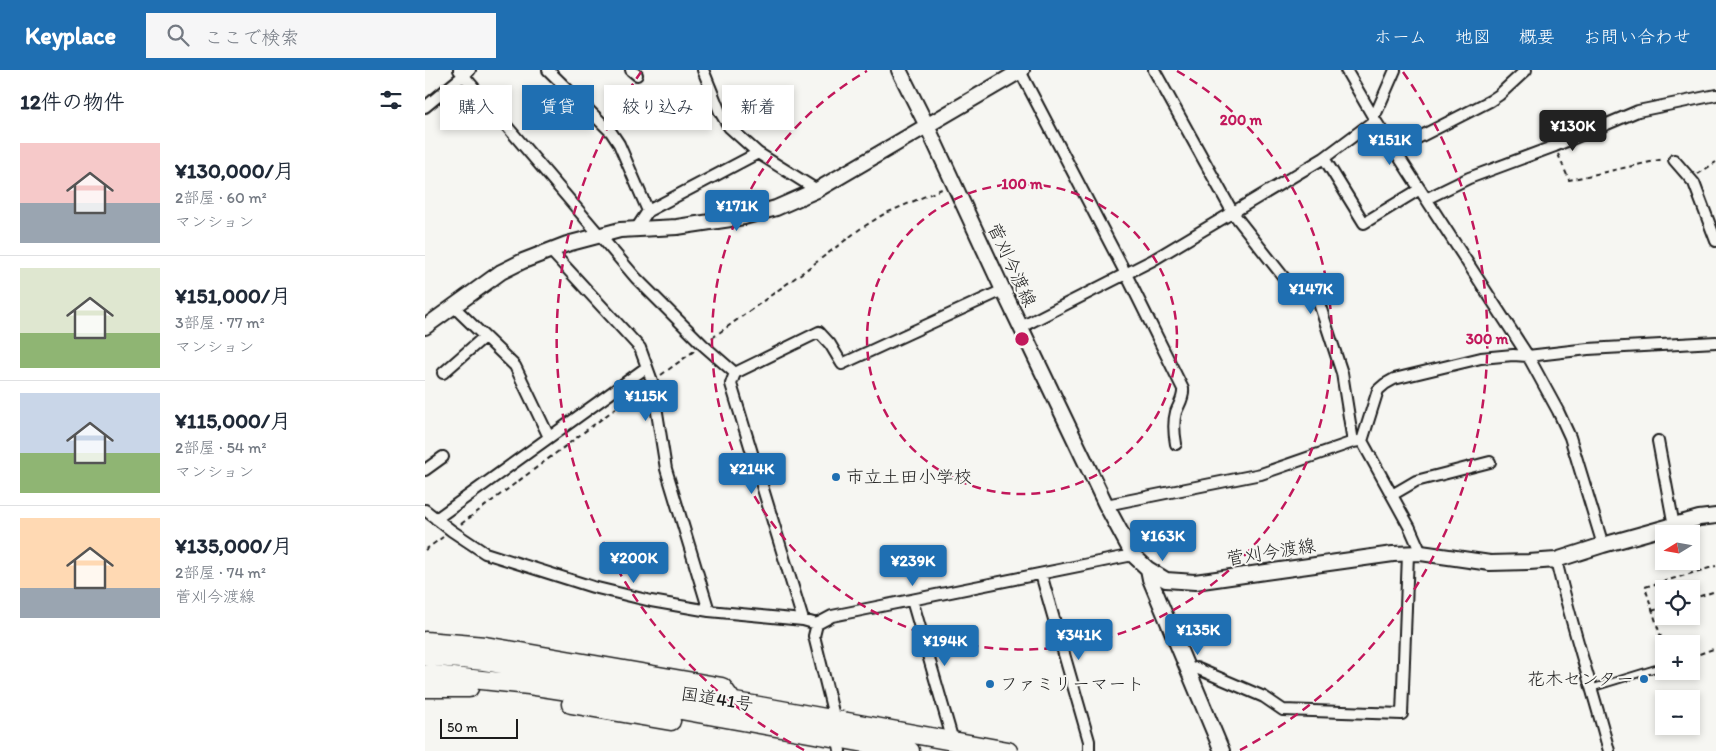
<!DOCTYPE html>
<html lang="ja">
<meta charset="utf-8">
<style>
:root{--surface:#fff;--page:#f6f6f7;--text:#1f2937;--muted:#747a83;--line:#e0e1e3;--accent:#1f6fb2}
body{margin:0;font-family:Itim,"Klee One",sans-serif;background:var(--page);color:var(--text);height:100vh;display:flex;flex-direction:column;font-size:19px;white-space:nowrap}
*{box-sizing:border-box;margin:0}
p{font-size:16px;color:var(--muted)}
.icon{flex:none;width:28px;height:28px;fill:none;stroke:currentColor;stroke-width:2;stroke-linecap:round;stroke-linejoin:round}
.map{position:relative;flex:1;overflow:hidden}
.details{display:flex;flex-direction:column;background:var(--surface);width:425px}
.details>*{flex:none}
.top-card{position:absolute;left:15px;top:15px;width:475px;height:45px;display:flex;gap:10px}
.needle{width:32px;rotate:259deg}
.tools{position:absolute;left:1230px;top:455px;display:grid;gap:10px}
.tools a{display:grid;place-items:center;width:45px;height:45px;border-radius:0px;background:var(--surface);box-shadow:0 2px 8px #0003;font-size:25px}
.scale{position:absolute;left:15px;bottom:12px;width:78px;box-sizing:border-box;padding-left:5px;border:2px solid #1c1c1c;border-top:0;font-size:14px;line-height:18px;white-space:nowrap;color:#1c1c1c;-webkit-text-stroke:4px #f6f6f2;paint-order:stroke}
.price{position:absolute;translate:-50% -42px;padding:0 11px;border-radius:5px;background:var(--accent);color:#fff;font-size:16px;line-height:32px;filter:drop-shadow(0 1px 2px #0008)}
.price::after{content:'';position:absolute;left:50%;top:30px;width:15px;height:11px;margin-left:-8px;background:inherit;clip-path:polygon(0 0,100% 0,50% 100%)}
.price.selected{background:#222;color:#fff}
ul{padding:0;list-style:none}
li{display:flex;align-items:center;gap:15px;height:125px;padding:0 20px}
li+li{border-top:1px solid var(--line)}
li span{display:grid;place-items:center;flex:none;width:140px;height:100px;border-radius:0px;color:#555}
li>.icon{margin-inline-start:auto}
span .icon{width:60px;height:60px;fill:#fffc;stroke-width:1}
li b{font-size:21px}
h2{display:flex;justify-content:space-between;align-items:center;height:60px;padding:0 20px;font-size:21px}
.pill{padding:0 18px;border-radius:0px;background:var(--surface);box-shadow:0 2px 8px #0003;font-size:18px;line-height:45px}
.pill.selected{background:var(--accent);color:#fff}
header{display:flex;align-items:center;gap:30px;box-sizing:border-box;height:70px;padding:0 25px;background:var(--accent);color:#fff}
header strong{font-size:24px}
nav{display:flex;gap:28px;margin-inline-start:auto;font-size:18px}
.search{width:350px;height:45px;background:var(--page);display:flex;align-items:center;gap:12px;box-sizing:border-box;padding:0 18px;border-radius:0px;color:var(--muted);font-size:19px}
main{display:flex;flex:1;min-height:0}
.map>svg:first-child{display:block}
</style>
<header>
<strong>Keyplace</strong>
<div class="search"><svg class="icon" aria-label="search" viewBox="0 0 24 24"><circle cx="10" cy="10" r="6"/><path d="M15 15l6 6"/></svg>ここで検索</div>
<nav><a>ホーム</a><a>地図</a><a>概要</a><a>お問い合わせ</a></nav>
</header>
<main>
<section class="details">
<h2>12件の物件<svg class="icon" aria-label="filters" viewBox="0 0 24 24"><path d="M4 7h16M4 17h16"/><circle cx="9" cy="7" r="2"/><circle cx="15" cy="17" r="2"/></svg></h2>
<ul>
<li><span style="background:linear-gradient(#f6c9c9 60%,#9aa5b1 0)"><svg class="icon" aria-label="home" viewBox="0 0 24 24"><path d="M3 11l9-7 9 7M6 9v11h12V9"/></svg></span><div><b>¥130,000/月</b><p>2部屋 · 60 m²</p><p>マンション</p></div></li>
<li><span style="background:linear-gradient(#dfe7d0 65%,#8fb573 0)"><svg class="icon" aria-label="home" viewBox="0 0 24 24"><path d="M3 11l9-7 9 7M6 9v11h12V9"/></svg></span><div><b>¥151,000/月</b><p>3部屋 · 77 m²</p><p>マンション</p></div></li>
<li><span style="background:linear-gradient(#c9d6e8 60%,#8fb573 0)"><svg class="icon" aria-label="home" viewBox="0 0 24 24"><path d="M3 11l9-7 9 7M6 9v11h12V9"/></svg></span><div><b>¥115,000/月</b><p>2部屋 · 54 m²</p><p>マンション</p></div></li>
<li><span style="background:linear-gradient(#ffd9b3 70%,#9aa5b1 0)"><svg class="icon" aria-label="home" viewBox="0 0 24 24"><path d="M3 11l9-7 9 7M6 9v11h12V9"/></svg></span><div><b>¥135,000/月</b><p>2部屋 · 74 m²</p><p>菅刈今渡線</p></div></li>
</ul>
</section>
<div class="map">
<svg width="1291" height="681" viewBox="0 0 1291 681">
<rect width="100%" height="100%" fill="#f6f6f2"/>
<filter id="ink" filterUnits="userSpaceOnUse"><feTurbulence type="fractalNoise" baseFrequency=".02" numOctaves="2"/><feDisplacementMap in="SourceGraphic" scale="10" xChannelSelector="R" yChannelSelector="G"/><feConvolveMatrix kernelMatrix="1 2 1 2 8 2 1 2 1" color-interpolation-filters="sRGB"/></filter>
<g filter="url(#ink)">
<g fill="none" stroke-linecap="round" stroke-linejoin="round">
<defs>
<path id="lane" d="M1167,618L1239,596"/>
<path id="street" d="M34,0L211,208L278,275L310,303
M123,0L186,62L194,74L223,141
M206,0L212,5
M278,0L295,42L304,57L333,83L392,120
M729,0L808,143L868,219L892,227L917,303L928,372
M921,0L950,50L1103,286L1133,341L1145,367L1178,475
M595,1L701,204L758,319C759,328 754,334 751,342C748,353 749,363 751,374
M0,37L45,0
M947,45L952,41L970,0
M969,80L1065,31L1074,25L1101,0
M899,88L939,153L995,119
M1249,90L1269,113L1291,171
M1001,129L1044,108L1130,76L1213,41L1291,25
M211,159L223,141L333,83
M126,181L215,278L227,311L241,399L284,541
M28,236L90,296L124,367
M596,257L728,190L899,88L950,50
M18,303L59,267
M1233,371L1249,456
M0,400L18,387
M967,425L991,411L1065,392
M681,435L836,404L928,372L934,371
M0,440L27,461L60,483L168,517L226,531L284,541L378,550L392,554
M11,449L222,297
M996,483L985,458L937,371L953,320L960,314L969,309L1056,288L1088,285L1103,286L1163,279L1291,272
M1131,490C1146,554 1167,617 1184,681
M616,504L664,671V681
M487,530L528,671
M378,550L306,314L310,303L394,262L405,274L417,294L578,220
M763,600L771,598L839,627L858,640L977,644L983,484
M415,681L410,650L389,566L392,554L407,546L708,485"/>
<path id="secondary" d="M474,0L502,56L578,220L681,435L708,485L723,499L741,510L770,512L968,484L996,483L1065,493L1104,492L1131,490L1178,475L1274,448L1291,446
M0,257L76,202L98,191L142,174L195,160L252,157L319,147L351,138L392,120L597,0
M723,499L725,509L797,681"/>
<path id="highway" d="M0,571L60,576L297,617L308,632
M0,586L59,591L334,636L583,681
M0,604L104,615L189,628L485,681
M0,618H44
M146,634L246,651"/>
</defs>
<use href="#lane" stroke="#1c1c1c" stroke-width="9"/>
<use href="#street" stroke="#1c1c1c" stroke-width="14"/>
<use href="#secondary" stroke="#1c1c1c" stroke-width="18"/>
<use href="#highway" stroke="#1c1c1c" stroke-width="21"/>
<path stroke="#1c1c1c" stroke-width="2" stroke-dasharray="5 4" stroke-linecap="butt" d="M1133,84L1144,110L1239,89
M1273,104L1291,92
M287,268L381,200L435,159L459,144L519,118
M236,305L269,281
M36,454L218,318
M0,480L18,467
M1266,529L1291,521
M1227,541L1239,537
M1239,577L1220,517L1291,496
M1266,587L1291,578"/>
<use href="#lane" stroke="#f6f6f2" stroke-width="5"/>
<use href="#street" stroke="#f6f6f2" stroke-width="10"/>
<use href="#secondary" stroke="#f6f6f2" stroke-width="14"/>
<use href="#highway" stroke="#f6f6f2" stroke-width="18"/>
</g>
</g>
<g fill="none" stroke="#c2185b" stroke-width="2.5" stroke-dasharray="9 6">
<circle cx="597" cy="269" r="155"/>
<path d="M752 1A310 310 0 1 1 442 1"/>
<path d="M379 680A465 465 0 0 1 216 2M978 2A465 465 0 0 1 815 680"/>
</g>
<g fill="#1f6fb2" stroke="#f6f6f2" stroke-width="2">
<circle cx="411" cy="407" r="5"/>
<circle cx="1219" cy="609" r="5"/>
<circle cx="565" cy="614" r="5"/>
</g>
<g text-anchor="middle" stroke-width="4" stroke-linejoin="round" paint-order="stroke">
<g font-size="18" fill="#1c1c1c" stroke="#f6f6f2">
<text transform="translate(587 195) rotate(65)" y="6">菅刈今渡線</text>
<text transform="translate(846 482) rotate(-9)" y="6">菅刈今渡線</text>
<text transform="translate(292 629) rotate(9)" y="6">国道41号</text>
</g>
<g font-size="18" fill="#1c1c1c" stroke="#f6f6f2" text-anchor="start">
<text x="421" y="413">市立土田小学校</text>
<text x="1209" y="615" text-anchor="end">花木センター</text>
<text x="575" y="620">ファミリーマート</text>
</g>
</g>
<circle cx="597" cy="269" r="8" fill="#c2185b" stroke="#f6f6f2" stroke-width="2.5"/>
<g font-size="15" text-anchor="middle" font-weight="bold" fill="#c2185b" stroke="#f6f6f2" stroke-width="4" stroke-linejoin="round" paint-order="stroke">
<text x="816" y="55">200 m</text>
<text x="597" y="119">100 m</text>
<text x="1062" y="274">300 m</text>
</g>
</svg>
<div class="tools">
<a><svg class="needle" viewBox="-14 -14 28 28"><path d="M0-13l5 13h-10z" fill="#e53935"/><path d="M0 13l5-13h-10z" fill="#747a83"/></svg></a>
<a><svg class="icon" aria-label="locate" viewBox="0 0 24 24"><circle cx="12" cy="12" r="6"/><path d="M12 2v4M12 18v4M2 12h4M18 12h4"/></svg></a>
<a>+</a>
<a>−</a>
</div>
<div class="scale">50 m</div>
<b class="price selected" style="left:1148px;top:82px">¥130K</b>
<b class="price" style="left:965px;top:96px">¥151K</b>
<b class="price" style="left:312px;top:162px">¥171K</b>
<b class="price" style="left:886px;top:245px">¥147K</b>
<b class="price" style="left:221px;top:352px">¥115K</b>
<b class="price" style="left:327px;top:425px">¥214K</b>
<b class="price" style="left:738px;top:492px">¥163K</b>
<b class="price" style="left:209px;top:514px">¥200K</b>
<b class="price" style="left:488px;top:517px">¥239K</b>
<b class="price" style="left:773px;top:586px">¥135K</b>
<b class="price" style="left:654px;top:591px">¥341K</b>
<b class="price" style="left:520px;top:597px">¥194K</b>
<div class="top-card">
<a class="pill">購入</a>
<a class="pill selected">賃貸</a>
<a class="pill">絞り込み</a>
<a class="pill">新着</a>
</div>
</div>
</main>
